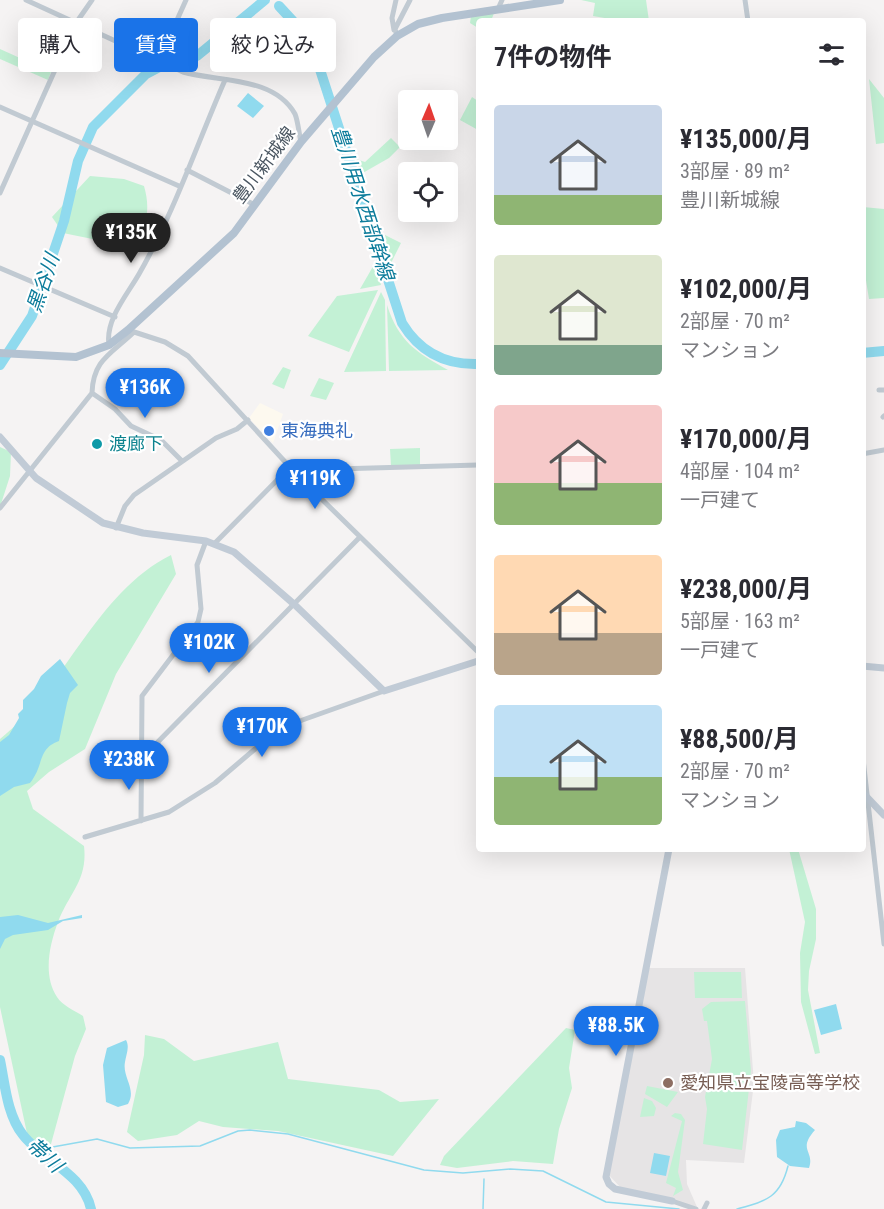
<!DOCTYPE html>
<html lang="ja">
<meta charset="utf-8">
<style>
:root{--surface:#fff;--page:#f7f7f7;--text:#2b2b33;--muted:#7c7c81;--accent:#1a73e8}
body{margin:0;font-family:"Roboto Condensed","Noto Sans JP",sans-serif;background:var(--page);color:var(--text);height:100vh;display:flex;flex-direction:column;font-size:22px;white-space:nowrap}
*{box-sizing:border-box;margin:0}
p{font-size:20px;color:var(--muted)}
.icon{flex:none;width:33px;height:33px;fill:none;stroke:currentColor;stroke-width:2;stroke-linecap:round;stroke-linejoin:round}
.map{position:relative;flex:1;overflow:hidden}
.side{position:absolute;left:476px;top:18px;width:390px;height:834px;display:flex;flex-direction:column;background:var(--surface);border-radius:6px;box-shadow:0 6px 24px #0002}
.side>*{flex:none}
.guide{position:absolute;left:18px;top:18px;width:368px;height:54px;display:flex;gap:12px}
.needle{width:39px;rotate:2deg}
.fabs{position:absolute;left:398px;top:90px;display:grid;gap:12px}
.fabs a{display:grid;place-items:center;width:60px;height:60px;border-radius:6px;background:var(--surface);box-shadow:0 6px 24px #0002;font-size:30px}
.price{position:absolute;translate:-50% -51px;padding:0 14px;border-radius:21px;background:var(--accent);color:#fff;font-size:20px;line-height:39px;filter:drop-shadow(0 2px 3px #0008)}
.price::after{content:'';position:absolute;left:50%;top:36px;width:18px;height:14px;margin-left:-9px;background:inherit;clip-path:polygon(0 0,100% 0,50% 100%)}
.price.active{background:#222;color:#fff}
ul{padding:0;list-style:none}
li{display:flex;align-items:center;gap:18px;height:150px;padding:0 18px}
li span{display:grid;place-items:center;flex:none;width:168px;height:120px;border-radius:6px;color:#555}
li>.icon{margin-inline-start:auto}
span .icon{width:72px;height:72px;fill:#fffc;stroke-width:1}
li b{font-size:26px}
h2{display:flex;justify-content:space-between;align-items:center;height:72px;padding:0 18px;font-size:26px}
.tag{padding:0 21px;border-radius:6px;background:var(--surface);box-shadow:0 6px 24px #0002;font-size:21px;line-height:54px}
.tag.active{background:var(--accent);color:#fff}
.map>svg:first-child{display:block}
</style>
<div class="map">
<svg width="884" height="1209" viewBox="0 0 884 1209">
<rect width="100%" height="100%" fill="#f5f3f3"/>
<path fill="#fdf9ef" d="M260,403L283,414L273,443L249,418Z"/>
<path fill="#e6e4e5" d="M648,968H745L754,1083L744,1163L686,1160L687,1184L697,1207L621,1188L608,1174Z"/>
<path fill="#c3f1d5" d="M581,0H646L649,21H622L593,16L595,3Z
M494,13L491,21H478V28L470,23L471,16Z
M0,49L51,72L48,80L0,59Z
M869,79L884,98V143L876,144Z
M472,97L478,101V130L460,120Z
M391,138L400,147L389,158L361,174L356,159L365,162Z
M90,176L124,179L144,186C150,207 148,222 136,240L112,243L63,233L52,217Z
M863,207L884,209V298L869,299L862,256Z
M379,232L401,243L390,265Z
M375,263L381,285L360,289Z
M378,290L349,352L308,336L337,296Z
M381,292L385,300L386,371L344,372Z
M387,305C399,342 416,352 448,370L389,371Z
M283,367L291,370L284,389L272,384Z
M319,378L334,383L326,400L310,396Z
M0,447L11,452L10,476L0,507Z
M420,448V465L391,466L390,449Z
M171,555L176,574L116,674L85,749L49,772L27,791L33,809L84,846C88,880 69,893 58,922C49,946 43,976 57,997C62,1005 75,1011 83,1016L86,1029L75,1056L51,1144L39,1148L28,1138L0,1007V739C66,687 95,593 171,555Z
M789,849H798L816,909V939L809,971L808,990L820,1053L815,1054L801,1002L800,953L805,922Z
M694,972H741L742,998H695Z
M745,1001L751,1071L742,1150L703,1144L707,1109L705,1097L712,1059L707,1021H704L702,1009L711,1002Z
M566,1028L575,1030L569,1068L572,1088L559,1129L553,1164L513,1161L457,1168L440,1165L444,1156Z
M145,1035L164,1039L194,1061L278,1042L288,1079L379,1090L400,1102L439,1099L393,1156L278,1131L223,1127L199,1121L177,1135L138,1141L127,1132L144,1055Z
M647,1086L678,1092L667,1107L645,1094Z
M644,1098L652,1101L656,1108L654,1116L640,1117Z
M675,1113L681,1114L685,1120L678,1172L683,1190L673,1196L676,1188L666,1183L682,1121L671,1116Z"/>
<path fill="#90daee" d="M248,93L264,106L253,118L237,106Z
M60,659L78,685L70,693L67,703L59,741C37,749 45,764 30,783L14,787L0,796V742L9,735L19,718L18,714L23,709V700L34,689L41,676Z
M18,915L48,923L82,915V918L63,921L48,930L13,935L5,939L0,949V917Z
M836,1004L842,1029L821,1035L814,1010Z
M126,1040C130,1047 126,1055 125,1062C122,1077 137,1089 128,1104L118,1107L106,1102L103,1065L107,1048Z
M796,1121L806,1123L815,1130C797,1150 815,1151 809,1168L790,1166L777,1157L776,1140L780,1130L795,1127Z
M654,1153L670,1156L666,1176L650,1173Z"/>
<g fill="none" stroke-linecap="round" stroke-linejoin="round">
<path stroke="#90daee" stroke-width="1.5" d="M31,1145L47,1148L97,1139L130,1148L200,1146L238,1131L250,1130L288,1134L424,1170L463,1173L510,1169L543,1171L606,1202L679,1209
M483,1209L484,1179
M737,1209C766,1201 780,1198 788,1166"/>
<path stroke="#90daee" stroke-width="10" d="M279,6L302,31L314,51L402,323C419,351 445,365 478,364
M862,353L884,351
M0,365L32,316L64,221L78,161L93,127L146,74L165,64L197,56L265,0
M0,1060C5,1084 7,1115 23,1135C43,1161 83,1173 91,1209"/>
<path stroke="#c1cad2" stroke-width="5" d="M26,0L183,72C218,82 274,76 295,114C298,121 299,134 301,142
M745,0L748,21
M498,9L502,0
M394,30L392,18L396,0
M397,36L395,29L410,0
M159,60L186,0
M0,107L179,186
M187,170L255,205
M0,193L76,23L92,0
M0,268L115,317
M128,330L165,342L188,356L299,477L478,652
M109,345C105,320 127,295 139,274C174,213 197,144 225,80
M879,390H884
M92,393L115,409L131,426L161,440L182,461
M883,417L884,416
M862,454L884,450
M292,467L301,470L478,465
M0,508L92,393C93,360 111,354 133,333
M116,528L125,506L134,495L216,438L237,429L248,420
M214,544L291,466
M862,750L884,944
M140,760L359,538
M141,821L142,696L198,622L201,609L197,565L206,541
M85,837L169,812L215,783L255,749L294,723L384,691
M672,1201L696,1209
M704,1209L707,1203"/>
<path stroke="#c1cbd6" stroke-width="7" d="M0,437L36,478L103,523L143,533L206,541L234,552L295,605L384,691L478,661
M862,666L884,668
M862,792L884,815
M669,849L606,1177L609,1184L615,1189L672,1201"/>
<path stroke="#b3c2d1" stroke-width="8" d="M0,353L76,357L109,345L128,330L234,233L301,142L374,57L397,36L418,24L442,18L560,0"/>
</g>
<circle fill="#3f7fe0" stroke="#fff" stroke-width="2" cx="269" cy="431" r="6"/>
<circle fill="#0f9aa8" stroke="#fff" stroke-width="2" cx="97" cy="444" r="6"/>
<circle fill="#8d6e63" stroke="#fff" stroke-width="2" cx="668" cy="1083" r="6"/>
<g text-anchor="middle" stroke-width="4.5" stroke-linejoin="round" paint-order="stroke">
<g font-size="18" fill="#4a5661" stroke="#fff">
<text transform="translate(264 165) rotate(-53)" y="6">豊川新城線</text>
</g>
<g font-size="18" fill="#366cbe" stroke="#fff" text-anchor="start">
<text x="281" y="437">東海典礼</text>
</g>
<g font-size="18" fill="#0d838f" stroke="#fff" text-anchor="start">
<text x="109" y="450">渡廊下</text>
</g>
<g font-size="18" fill="#785e54" stroke="#fff" text-anchor="start">
<text x="680" y="1089">愛知県立宝陵高等学校</text>
</g>
<g font-size="20" font-style="italic" fill="#0c7c9b" stroke="#fff">
<text transform="translate(363 203) rotate(72)" y="7">豊川用水西部幹線</text>
<text transform="translate(43 283) rotate(-71)" y="7">黒谷川</text>
<text transform="translate(45 1155) rotate(43)" y="7">帯川</text>
</g>
</g>
</svg>
<div class="fabs">
<a><svg class="needle" viewBox="-14 -14 28 28"><path d="M0-13l5 13h-10z" fill="#e53935"/><path d="M0 13l5-13h-10z" fill="#7c7c81"/></svg></a>
<a><svg class="icon" aria-label="locate" viewBox="0 0 24 24"><circle cx="12" cy="12" r="6"/><path d="M12 2v4M12 18v4M2 12h4M18 12h4"/></svg></a>
</div>
<b class="price active" style="left:131px;top:264px">¥135K</b>
<b class="price" style="left:145px;top:419px">¥136K</b>
<b class="price" style="left:315px;top:510px">¥119K</b>
<b class="price" style="left:209px;top:674px">¥102K</b>
<b class="price" style="left:262px;top:758px">¥170K</b>
<b class="price" style="left:129px;top:791px">¥238K</b>
<b class="price" style="left:616px;top:1057px">¥88.5K</b>
<div class="guide">
<a class="tag">購入</a>
<a class="tag active">賃貸</a>
<a class="tag">絞り込み</a>
</div>
<section class="side">
<h2>7件の物件<svg class="icon" aria-label="filters" viewBox="0 0 24 24"><path d="M4 7h16M4 17h16"/><circle cx="9" cy="7" r="2"/><circle cx="15" cy="17" r="2"/></svg></h2>
<ul>
<li><span style="background:linear-gradient(#c9d6e8 75%,#8fb573 0)"><svg class="icon" aria-label="home" viewBox="0 0 24 24"><path d="M3 11l9-7 9 7M6 9v11h12V9"/></svg></span><div><b>¥135,000/月</b><p>3部屋 · 89 m²</p><p>豊川新城線</p></div></li>
<li><span style="background:linear-gradient(#dfe7d0 75%,#7fa58c 0)"><svg class="icon" aria-label="home" viewBox="0 0 24 24"><path d="M3 11l9-7 9 7M6 9v11h12V9"/></svg></span><div><b>¥102,000/月</b><p>2部屋 · 70 m²</p><p>マンション</p></div></li>
<li><span style="background:linear-gradient(#f6c9c9 65%,#8fb573 0)"><svg class="icon" aria-label="home" viewBox="0 0 24 24"><path d="M3 11l9-7 9 7M6 9v11h12V9"/></svg></span><div><b>¥170,000/月</b><p>4部屋 · 104 m²</p><p>一戸建て</p></div></li>
<li><span style="background:linear-gradient(#ffd9b3 65%,#b9a48a 0)"><svg class="icon" aria-label="home" viewBox="0 0 24 24"><path d="M3 11l9-7 9 7M6 9v11h12V9"/></svg></span><div><b>¥238,000/月</b><p>5部屋 · 163 m²</p><p>一戸建て</p></div></li>
<li><span style="background:linear-gradient(#bfe0f5 60%,#8fb573 0)"><svg class="icon" aria-label="home" viewBox="0 0 24 24"><path d="M3 11l9-7 9 7M6 9v11h12V9"/></svg></span><div><b>¥88,500/月</b><p>2部屋 · 70 m²</p><p>マンション</p></div></li>
</ul>
</section>
</div>
